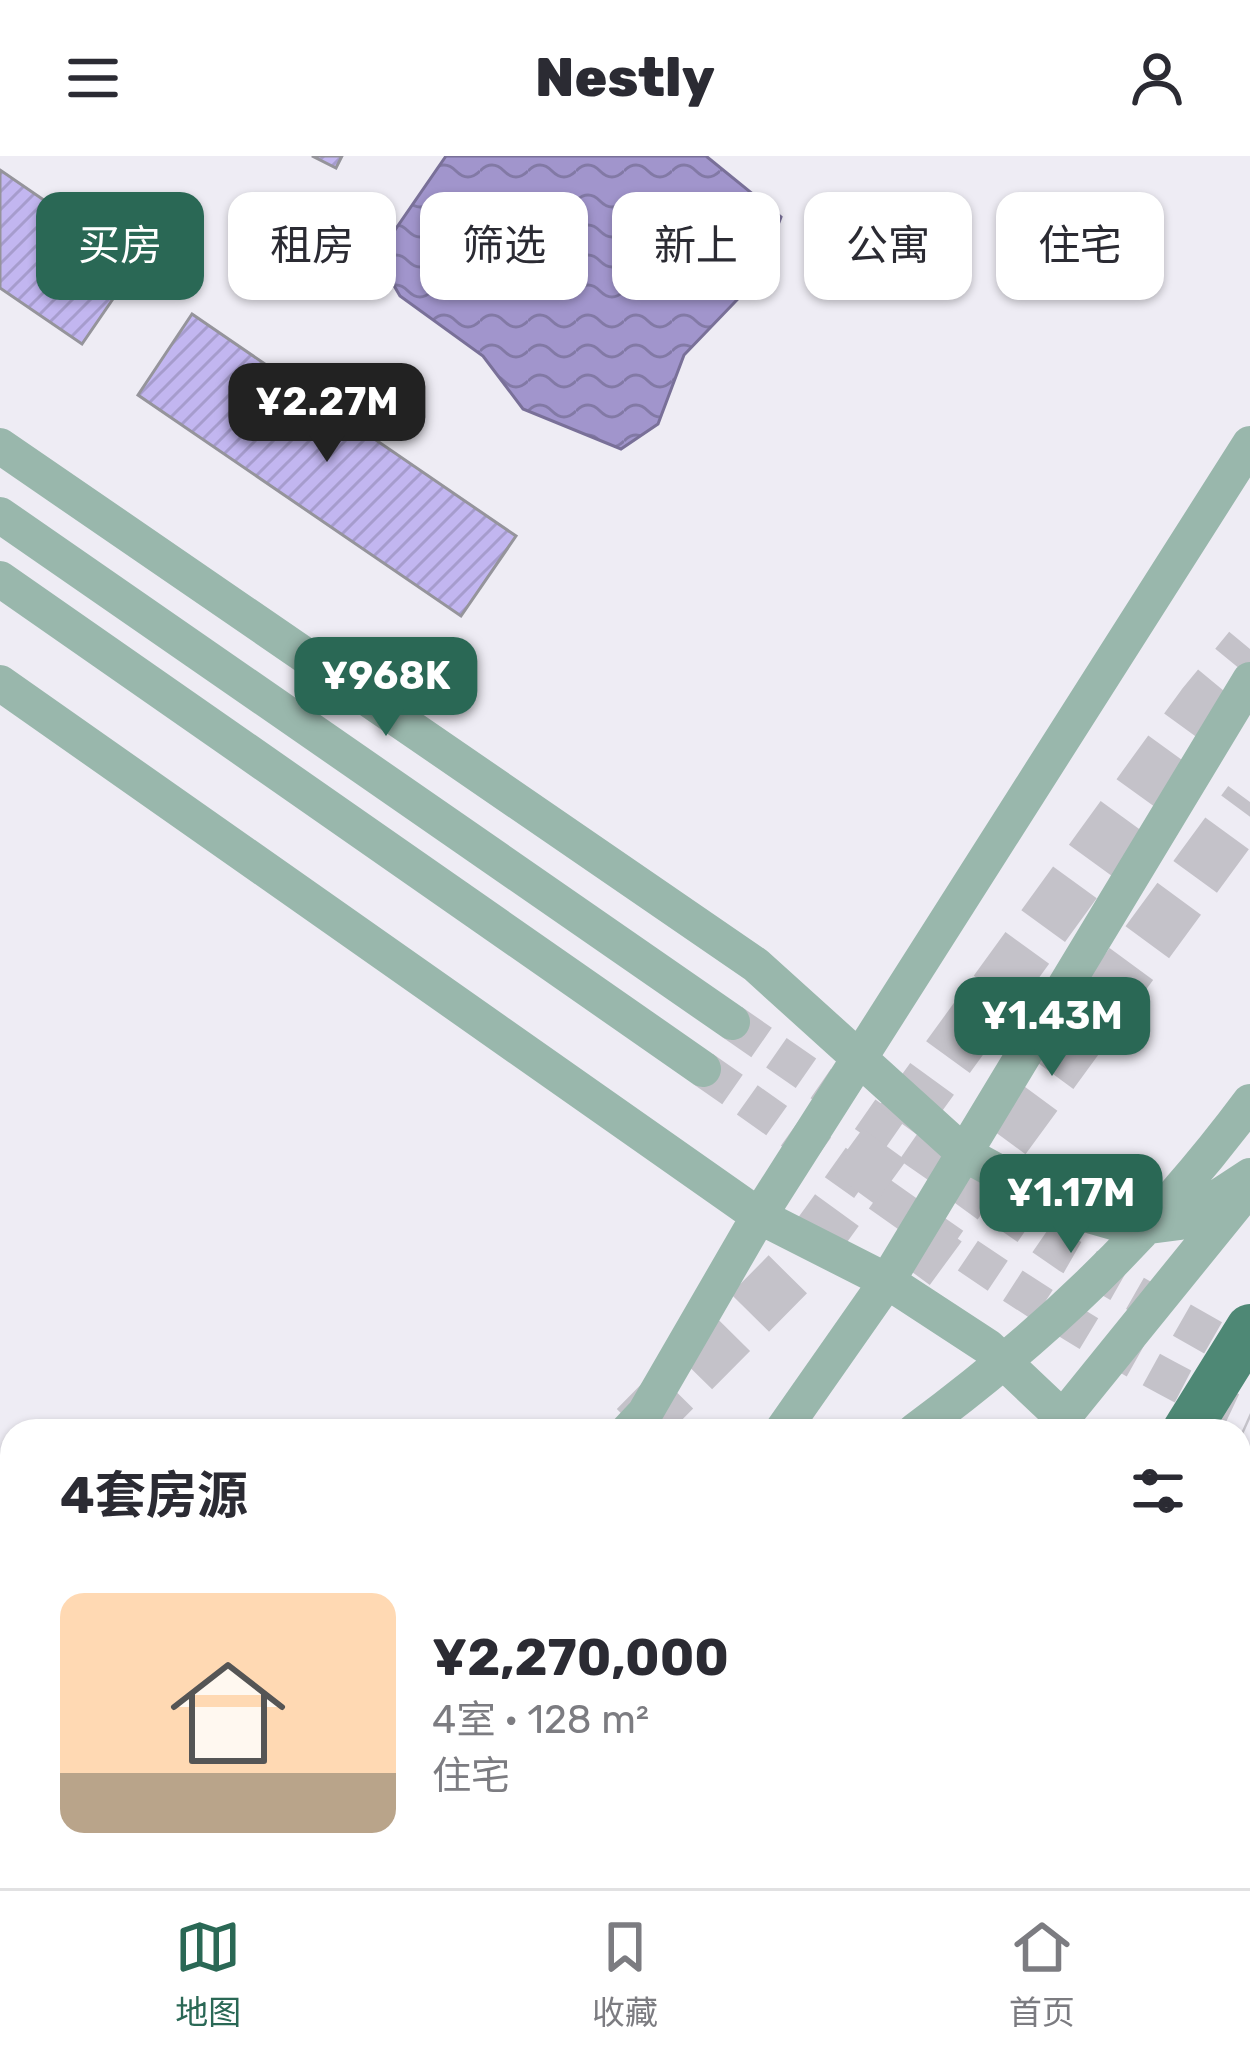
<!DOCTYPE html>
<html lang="zh">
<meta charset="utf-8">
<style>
:root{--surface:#fff;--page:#f2f2f3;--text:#2b2b33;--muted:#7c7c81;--line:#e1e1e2;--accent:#2a6855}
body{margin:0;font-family:Rubik,"Noto Sans SC",sans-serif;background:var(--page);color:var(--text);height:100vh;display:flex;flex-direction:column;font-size:45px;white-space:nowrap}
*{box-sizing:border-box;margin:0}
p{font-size:39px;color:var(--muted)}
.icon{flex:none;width:66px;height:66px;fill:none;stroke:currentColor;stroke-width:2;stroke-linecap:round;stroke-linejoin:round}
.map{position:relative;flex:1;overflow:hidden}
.panel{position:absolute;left:0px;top:1263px;width:1251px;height:471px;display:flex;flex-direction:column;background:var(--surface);border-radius:36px 36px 0 0;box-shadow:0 3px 9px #0004}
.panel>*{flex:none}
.top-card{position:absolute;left:36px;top:36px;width:1179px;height:108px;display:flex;gap:24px}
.price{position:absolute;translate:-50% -102px;padding:0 27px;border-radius:24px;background:var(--accent);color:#fff;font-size:39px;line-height:78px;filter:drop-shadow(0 3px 6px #0008)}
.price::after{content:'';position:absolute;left:50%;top:72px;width:36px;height:27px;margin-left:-18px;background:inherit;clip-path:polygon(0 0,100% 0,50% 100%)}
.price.selected{background:#222;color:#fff}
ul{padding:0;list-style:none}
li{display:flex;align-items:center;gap:36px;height:300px;padding:0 60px}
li+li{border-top:3px solid var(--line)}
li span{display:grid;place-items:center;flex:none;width:336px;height:240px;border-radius:24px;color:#555}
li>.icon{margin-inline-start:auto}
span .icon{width:144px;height:144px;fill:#fffc;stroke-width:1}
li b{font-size:51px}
h2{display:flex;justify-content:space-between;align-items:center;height:144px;padding:0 60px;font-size:51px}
.chip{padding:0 42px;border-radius:24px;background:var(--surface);box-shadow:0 3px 9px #0004;font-size:42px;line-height:108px}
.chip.selected{background:var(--accent);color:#fff}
header{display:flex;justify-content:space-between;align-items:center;height:156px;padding:0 60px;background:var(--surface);font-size:54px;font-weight:800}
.menu{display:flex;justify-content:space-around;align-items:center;height:168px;border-top:3px solid var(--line);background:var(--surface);font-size:33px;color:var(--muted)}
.menu a{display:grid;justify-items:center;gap:6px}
.menu .selected{color:var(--accent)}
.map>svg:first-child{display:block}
</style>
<header><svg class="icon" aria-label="menu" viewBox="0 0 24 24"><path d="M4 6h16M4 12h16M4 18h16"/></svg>Nestly<svg class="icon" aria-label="person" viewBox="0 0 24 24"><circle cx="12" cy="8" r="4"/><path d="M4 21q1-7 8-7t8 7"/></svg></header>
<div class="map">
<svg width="1250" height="1732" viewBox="0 0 1250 1732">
<defs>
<pattern id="water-waves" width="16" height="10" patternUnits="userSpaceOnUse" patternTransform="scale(3)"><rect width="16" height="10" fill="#a195cc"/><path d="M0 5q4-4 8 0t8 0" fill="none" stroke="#8279a5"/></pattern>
<pattern id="building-hatch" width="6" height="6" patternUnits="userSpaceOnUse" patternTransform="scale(3)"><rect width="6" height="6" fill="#c2b6f0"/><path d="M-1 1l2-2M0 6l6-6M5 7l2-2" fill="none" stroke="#a69ccd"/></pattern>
</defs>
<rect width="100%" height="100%" fill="#eeecf4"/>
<path fill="#d8d0f9" d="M1250,1638V1732H1189L1195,1722H1239V1655Z"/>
<path fill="url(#water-waves)" stroke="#797098" stroke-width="3" d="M446,0H706L781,61L758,122L684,199L658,268L621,293L523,253L483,200L400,140L377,100Z"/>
<path fill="url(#building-hatch)" stroke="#95949b" stroke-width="3" d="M312,0H342L336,12Z
M0,14L137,108L82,188L0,132Z
M192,158L516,380L461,460L138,239Z"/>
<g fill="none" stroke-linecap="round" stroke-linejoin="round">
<path stroke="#c4c2c9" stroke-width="36" stroke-dasharray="36 18" stroke-linecap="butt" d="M732,866L1068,1099L1250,1203
M703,913C880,1035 1053,1174 1250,1263"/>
<path stroke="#c4c2c9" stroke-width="54" stroke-dasharray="54 27" stroke-linecap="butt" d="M908,1113L1250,646
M636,1272L797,1109L1203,550L1250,493
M0,1727L12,1721
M177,1732L193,1722"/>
<path stroke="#99b7ac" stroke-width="36" d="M0,290L756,809L965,998L1064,1052L1134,1072L1180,1066L1250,1020
M0,359L732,866
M0,423L703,913
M0,527L759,1060L887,1125L988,1191L1061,1260
M628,1275L645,1257L759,1060L1250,288
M782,1275L887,1125L1250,524
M915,1275C1044,1180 1154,1075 1250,946
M1052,1275L1244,1038
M1239,1544L1250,1526
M630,1722L631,1732
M36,1732L54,1722
M270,1732L288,1722
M774,1732L780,1722
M1123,1732L1130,1722"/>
<path stroke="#4e8875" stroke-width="48" d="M1186,1275L1250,1172
M1239,1335L1250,1317
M916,1732L922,1722
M996,1732L1002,1722"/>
</g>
</svg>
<b class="price selected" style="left:327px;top:309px">¥2.27M</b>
<b class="price" style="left:386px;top:583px">¥968K</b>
<b class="price" style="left:1052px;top:923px">¥1.43M</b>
<b class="price" style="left:1071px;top:1100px">¥1.17M</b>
<div class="top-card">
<a class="chip selected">买房</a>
<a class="chip">租房</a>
<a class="chip">筛选</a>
<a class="chip">新上</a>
<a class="chip">公寓</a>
<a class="chip">住宅</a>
</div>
<section class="panel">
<h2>4套房源<svg class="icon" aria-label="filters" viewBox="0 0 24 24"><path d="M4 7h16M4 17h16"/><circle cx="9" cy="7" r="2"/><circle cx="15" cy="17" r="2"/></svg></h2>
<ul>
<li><span style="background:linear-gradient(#ffd9b3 75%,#b9a48a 0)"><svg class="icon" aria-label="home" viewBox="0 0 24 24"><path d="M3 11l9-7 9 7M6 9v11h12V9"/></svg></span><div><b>¥2,270,000</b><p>4室 · 128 m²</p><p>住宅</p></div></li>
</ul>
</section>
</div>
<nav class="menu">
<a class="selected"><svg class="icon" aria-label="map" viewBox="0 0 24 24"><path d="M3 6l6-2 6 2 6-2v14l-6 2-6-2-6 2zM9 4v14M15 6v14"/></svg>地图</a>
<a><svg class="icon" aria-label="saved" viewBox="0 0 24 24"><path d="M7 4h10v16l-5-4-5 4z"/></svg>收藏</a>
<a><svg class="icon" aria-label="home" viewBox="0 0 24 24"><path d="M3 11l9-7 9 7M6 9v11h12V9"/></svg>首页</a>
</nav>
